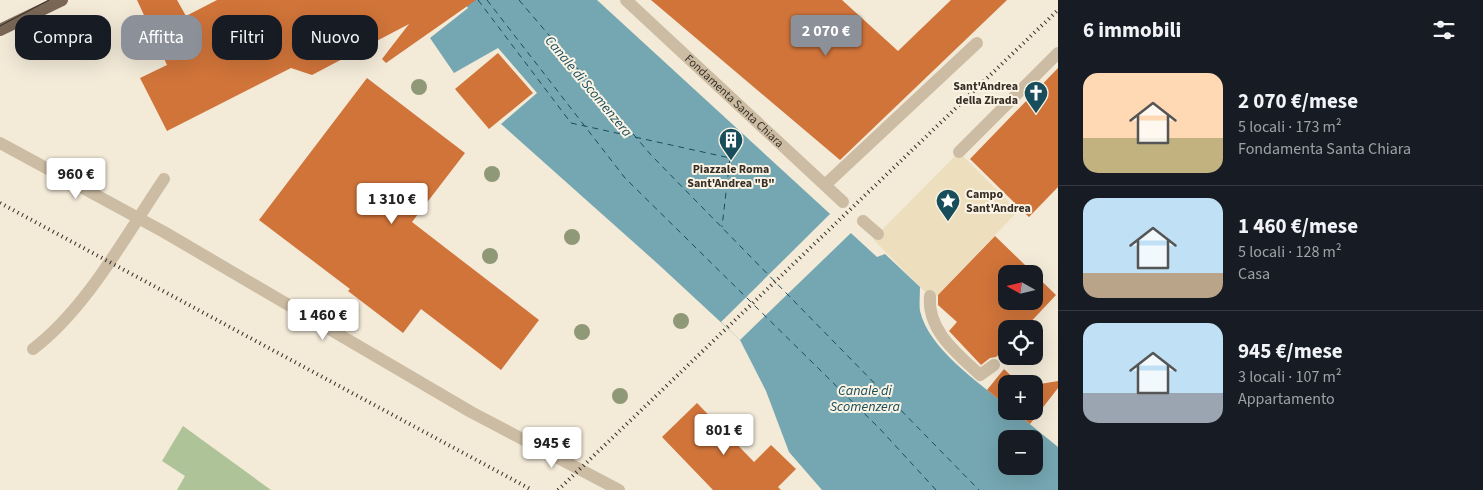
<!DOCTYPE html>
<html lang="it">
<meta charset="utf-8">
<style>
:root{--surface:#171b24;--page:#242831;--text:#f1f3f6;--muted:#9ea1a6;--line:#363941;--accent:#8c9099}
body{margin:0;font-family:"Source Sans 3",sans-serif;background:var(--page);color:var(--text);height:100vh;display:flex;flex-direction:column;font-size:19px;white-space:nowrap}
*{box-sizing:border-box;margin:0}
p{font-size:16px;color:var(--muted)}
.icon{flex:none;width:28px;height:28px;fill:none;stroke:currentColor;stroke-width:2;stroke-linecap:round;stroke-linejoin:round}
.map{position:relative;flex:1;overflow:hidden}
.side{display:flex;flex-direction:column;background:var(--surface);width:425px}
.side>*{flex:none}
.banner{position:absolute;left:15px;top:15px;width:475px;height:45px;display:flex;gap:10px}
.needle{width:32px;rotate:278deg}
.controls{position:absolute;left:998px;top:265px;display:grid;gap:10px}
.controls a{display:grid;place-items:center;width:45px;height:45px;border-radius:10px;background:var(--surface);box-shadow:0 5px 20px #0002;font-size:25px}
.price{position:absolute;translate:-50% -42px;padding:0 11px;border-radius:5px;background:#fff;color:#222;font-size:16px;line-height:32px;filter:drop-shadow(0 1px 2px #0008)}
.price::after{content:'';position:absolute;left:50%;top:30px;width:15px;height:11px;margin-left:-8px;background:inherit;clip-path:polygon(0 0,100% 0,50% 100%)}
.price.active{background:var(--accent);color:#fff}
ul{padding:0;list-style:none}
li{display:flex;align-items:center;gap:15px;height:125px;padding:0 25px}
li+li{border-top:1px solid var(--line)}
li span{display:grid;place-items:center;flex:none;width:140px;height:100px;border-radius:15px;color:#555}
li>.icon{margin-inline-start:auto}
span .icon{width:60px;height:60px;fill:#fffc;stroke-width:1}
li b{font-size:21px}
h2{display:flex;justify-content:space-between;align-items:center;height:60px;padding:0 25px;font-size:21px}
.tag{padding:0 18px;border-radius:15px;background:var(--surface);box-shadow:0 5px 20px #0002;font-size:18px;line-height:45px}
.tag.active{background:var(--accent);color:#fff}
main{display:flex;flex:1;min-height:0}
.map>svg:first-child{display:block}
</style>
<main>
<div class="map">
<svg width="1058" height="490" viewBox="0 0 1058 490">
<rect width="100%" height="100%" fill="#f3ead8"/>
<path fill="#aec397" d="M183,426L271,490H177L185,476L162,461Z"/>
<path fill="#eddfbe" d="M959,152L1018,211L933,300L873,239Z"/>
<path fill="#75a7b2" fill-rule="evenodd" d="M462,0H597L877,257L885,254L920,287C920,295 919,304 920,311C929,349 977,381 1006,405V411H1014L1058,447V490H822L789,452L766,391L740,340L658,264L501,124L537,93L498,48L454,73L430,38L468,8ZM1006,439H1034V466H1006Z"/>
<path fill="#f3ead8" d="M832,212L853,231L740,340L721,322Z"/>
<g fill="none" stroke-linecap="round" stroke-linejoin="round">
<path stroke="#184d5b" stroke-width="1" stroke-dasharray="6 5" stroke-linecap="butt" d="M478,0L571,123L730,158L722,227
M487,0L625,178L880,429L936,490
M519,0L651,155L979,490"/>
</g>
<path fill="#d0743a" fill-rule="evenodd" d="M137,0H177L186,16L217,0H476L386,63L382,59L409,24L312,75L291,68L167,131L140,78L167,65Z
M651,0H842L898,51L951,0H1007L840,160Z
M498,53L533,93L489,129L455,89Z
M1058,68V187L1029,217L970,159Z
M367,78L465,153L412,222L539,320L501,370L421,309L403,333L348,291L350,289L259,220Z
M995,236L1056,295L1024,329H1006V347L996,357L990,358L981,365L949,331L957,322L938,305V295ZM1006,274H1034V301H1006Z
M1004,369L1020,384H1006V405L987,390Z
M1058,381V388L1030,424L1014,411H1034V385Z
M697,403L754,462L771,445L796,469L778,487L781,490H713L662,437Z"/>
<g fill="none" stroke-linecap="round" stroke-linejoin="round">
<g stroke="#ccbca3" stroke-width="12">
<path id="s1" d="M626,0L843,202"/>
<path d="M0,143L164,232L471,412L619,490"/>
<path d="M959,152L1058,53"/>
<path d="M825,185L977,43"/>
<path d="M863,221L878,234"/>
<path d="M930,296C927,331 958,354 980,375L994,365"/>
<path d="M33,349C87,308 126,235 164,179"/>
</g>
<path stroke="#7a6756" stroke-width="12" d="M0,30L62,0"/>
<path stroke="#372e26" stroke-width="1" d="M0,26L49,0"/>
<path stroke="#372e26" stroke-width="4" stroke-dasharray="1 4" stroke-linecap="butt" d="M0,203L532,490
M558,490L1058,10"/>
</g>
<g fill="#909977">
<circle cx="419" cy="87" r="8"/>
<circle cx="492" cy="174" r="8"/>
<circle cx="572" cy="237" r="8"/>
<circle cx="490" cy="256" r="8"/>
<circle cx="681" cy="321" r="8"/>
<circle cx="582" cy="332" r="8"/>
<circle cx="620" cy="396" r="8"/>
</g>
<defs>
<symbol id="church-pin" viewBox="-11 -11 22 30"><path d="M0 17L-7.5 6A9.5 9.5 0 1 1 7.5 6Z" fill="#184d5b" stroke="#fbf4e5"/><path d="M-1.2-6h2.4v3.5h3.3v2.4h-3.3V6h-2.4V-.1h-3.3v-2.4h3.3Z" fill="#fff"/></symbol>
<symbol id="building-pin" viewBox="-11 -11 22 30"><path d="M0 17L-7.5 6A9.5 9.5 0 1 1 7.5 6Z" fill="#184d5b" stroke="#fbf4e5"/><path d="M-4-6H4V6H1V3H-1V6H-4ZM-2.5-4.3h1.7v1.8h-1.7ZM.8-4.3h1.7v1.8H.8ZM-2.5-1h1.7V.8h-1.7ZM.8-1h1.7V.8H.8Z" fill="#fff"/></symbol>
<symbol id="sight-pin" viewBox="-11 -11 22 30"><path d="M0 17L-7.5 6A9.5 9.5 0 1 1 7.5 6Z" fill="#184d5b" stroke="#fbf4e5"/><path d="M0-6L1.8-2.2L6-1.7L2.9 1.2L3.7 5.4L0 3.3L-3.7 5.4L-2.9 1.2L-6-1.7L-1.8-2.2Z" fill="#fff"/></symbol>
</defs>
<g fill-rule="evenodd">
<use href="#church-pin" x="1022" y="79" width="28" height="38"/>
<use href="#building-pin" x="717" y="126" width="28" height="38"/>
<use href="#sight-pin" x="934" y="187" width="28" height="38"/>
</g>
<g text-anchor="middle" stroke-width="4" stroke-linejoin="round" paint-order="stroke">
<g font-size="12" font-weight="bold" fill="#372e26" stroke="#fbf4e5" text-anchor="end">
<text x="1018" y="90">Sant'Andrea<tspan x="1018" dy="14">della Zirada</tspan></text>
<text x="731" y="173" text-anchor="middle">Piazzale Roma<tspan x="731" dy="14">Sant'Andrea "B"</tspan></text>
<text x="966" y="198" text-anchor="start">Campo<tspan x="966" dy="14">Sant'Andrea</tspan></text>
</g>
<g font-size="12" fill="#372e26" stroke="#fbf4e5">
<text dy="4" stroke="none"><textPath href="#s1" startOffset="148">Fondamenta Santa Chiara</textPath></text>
</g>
<g font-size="14" font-style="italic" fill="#184d5b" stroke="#fbf4e5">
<text transform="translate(589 86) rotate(50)" y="5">Canale di Scomenzera</text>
<text x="865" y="395">Canale di<tspan x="865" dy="16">Scomenzera</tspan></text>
</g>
</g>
</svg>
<div class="controls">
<a><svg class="needle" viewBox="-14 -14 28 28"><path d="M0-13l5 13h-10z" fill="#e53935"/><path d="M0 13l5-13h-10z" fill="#9ea1a6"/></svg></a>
<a><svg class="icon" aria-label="locate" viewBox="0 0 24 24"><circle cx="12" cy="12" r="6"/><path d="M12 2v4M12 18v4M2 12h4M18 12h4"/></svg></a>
<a>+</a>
<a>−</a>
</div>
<b class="price active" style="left:826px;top:57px">2 070 €</b>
<b class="price" style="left:76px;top:200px">960 €</b>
<b class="price" style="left:392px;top:225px">1 310 €</b>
<b class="price" style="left:323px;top:341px">1 460 €</b>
<b class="price" style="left:724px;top:456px">801 €</b>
<b class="price" style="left:552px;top:469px">945 €</b>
<div class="banner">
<a class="tag">Compra</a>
<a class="tag active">Affitta</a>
<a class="tag">Filtri</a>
<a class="tag">Nuovo</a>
</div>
</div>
<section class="side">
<h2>6 immobili<svg class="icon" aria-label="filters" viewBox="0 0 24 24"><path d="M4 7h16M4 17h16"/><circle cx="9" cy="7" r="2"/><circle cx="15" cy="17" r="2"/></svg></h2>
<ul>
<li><span style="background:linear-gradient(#ffd9b3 65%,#c2b280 0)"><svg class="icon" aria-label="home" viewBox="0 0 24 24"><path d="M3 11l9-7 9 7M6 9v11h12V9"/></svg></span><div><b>2 070 €/mese</b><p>5 locali · 173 m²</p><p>Fondamenta Santa Chiara</p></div></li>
<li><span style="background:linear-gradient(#bfe0f5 75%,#b9a48a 0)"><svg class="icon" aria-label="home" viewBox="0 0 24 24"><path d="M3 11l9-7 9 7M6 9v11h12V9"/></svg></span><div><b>1 460 €/mese</b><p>5 locali · 128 m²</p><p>Casa</p></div></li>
<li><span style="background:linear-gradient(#bfe0f5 70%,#9aa5b1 0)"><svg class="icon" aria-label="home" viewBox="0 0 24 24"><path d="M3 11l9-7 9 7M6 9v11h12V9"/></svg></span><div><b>945 €/mese</b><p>3 locali · 107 m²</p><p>Appartamento</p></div></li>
</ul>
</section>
</main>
